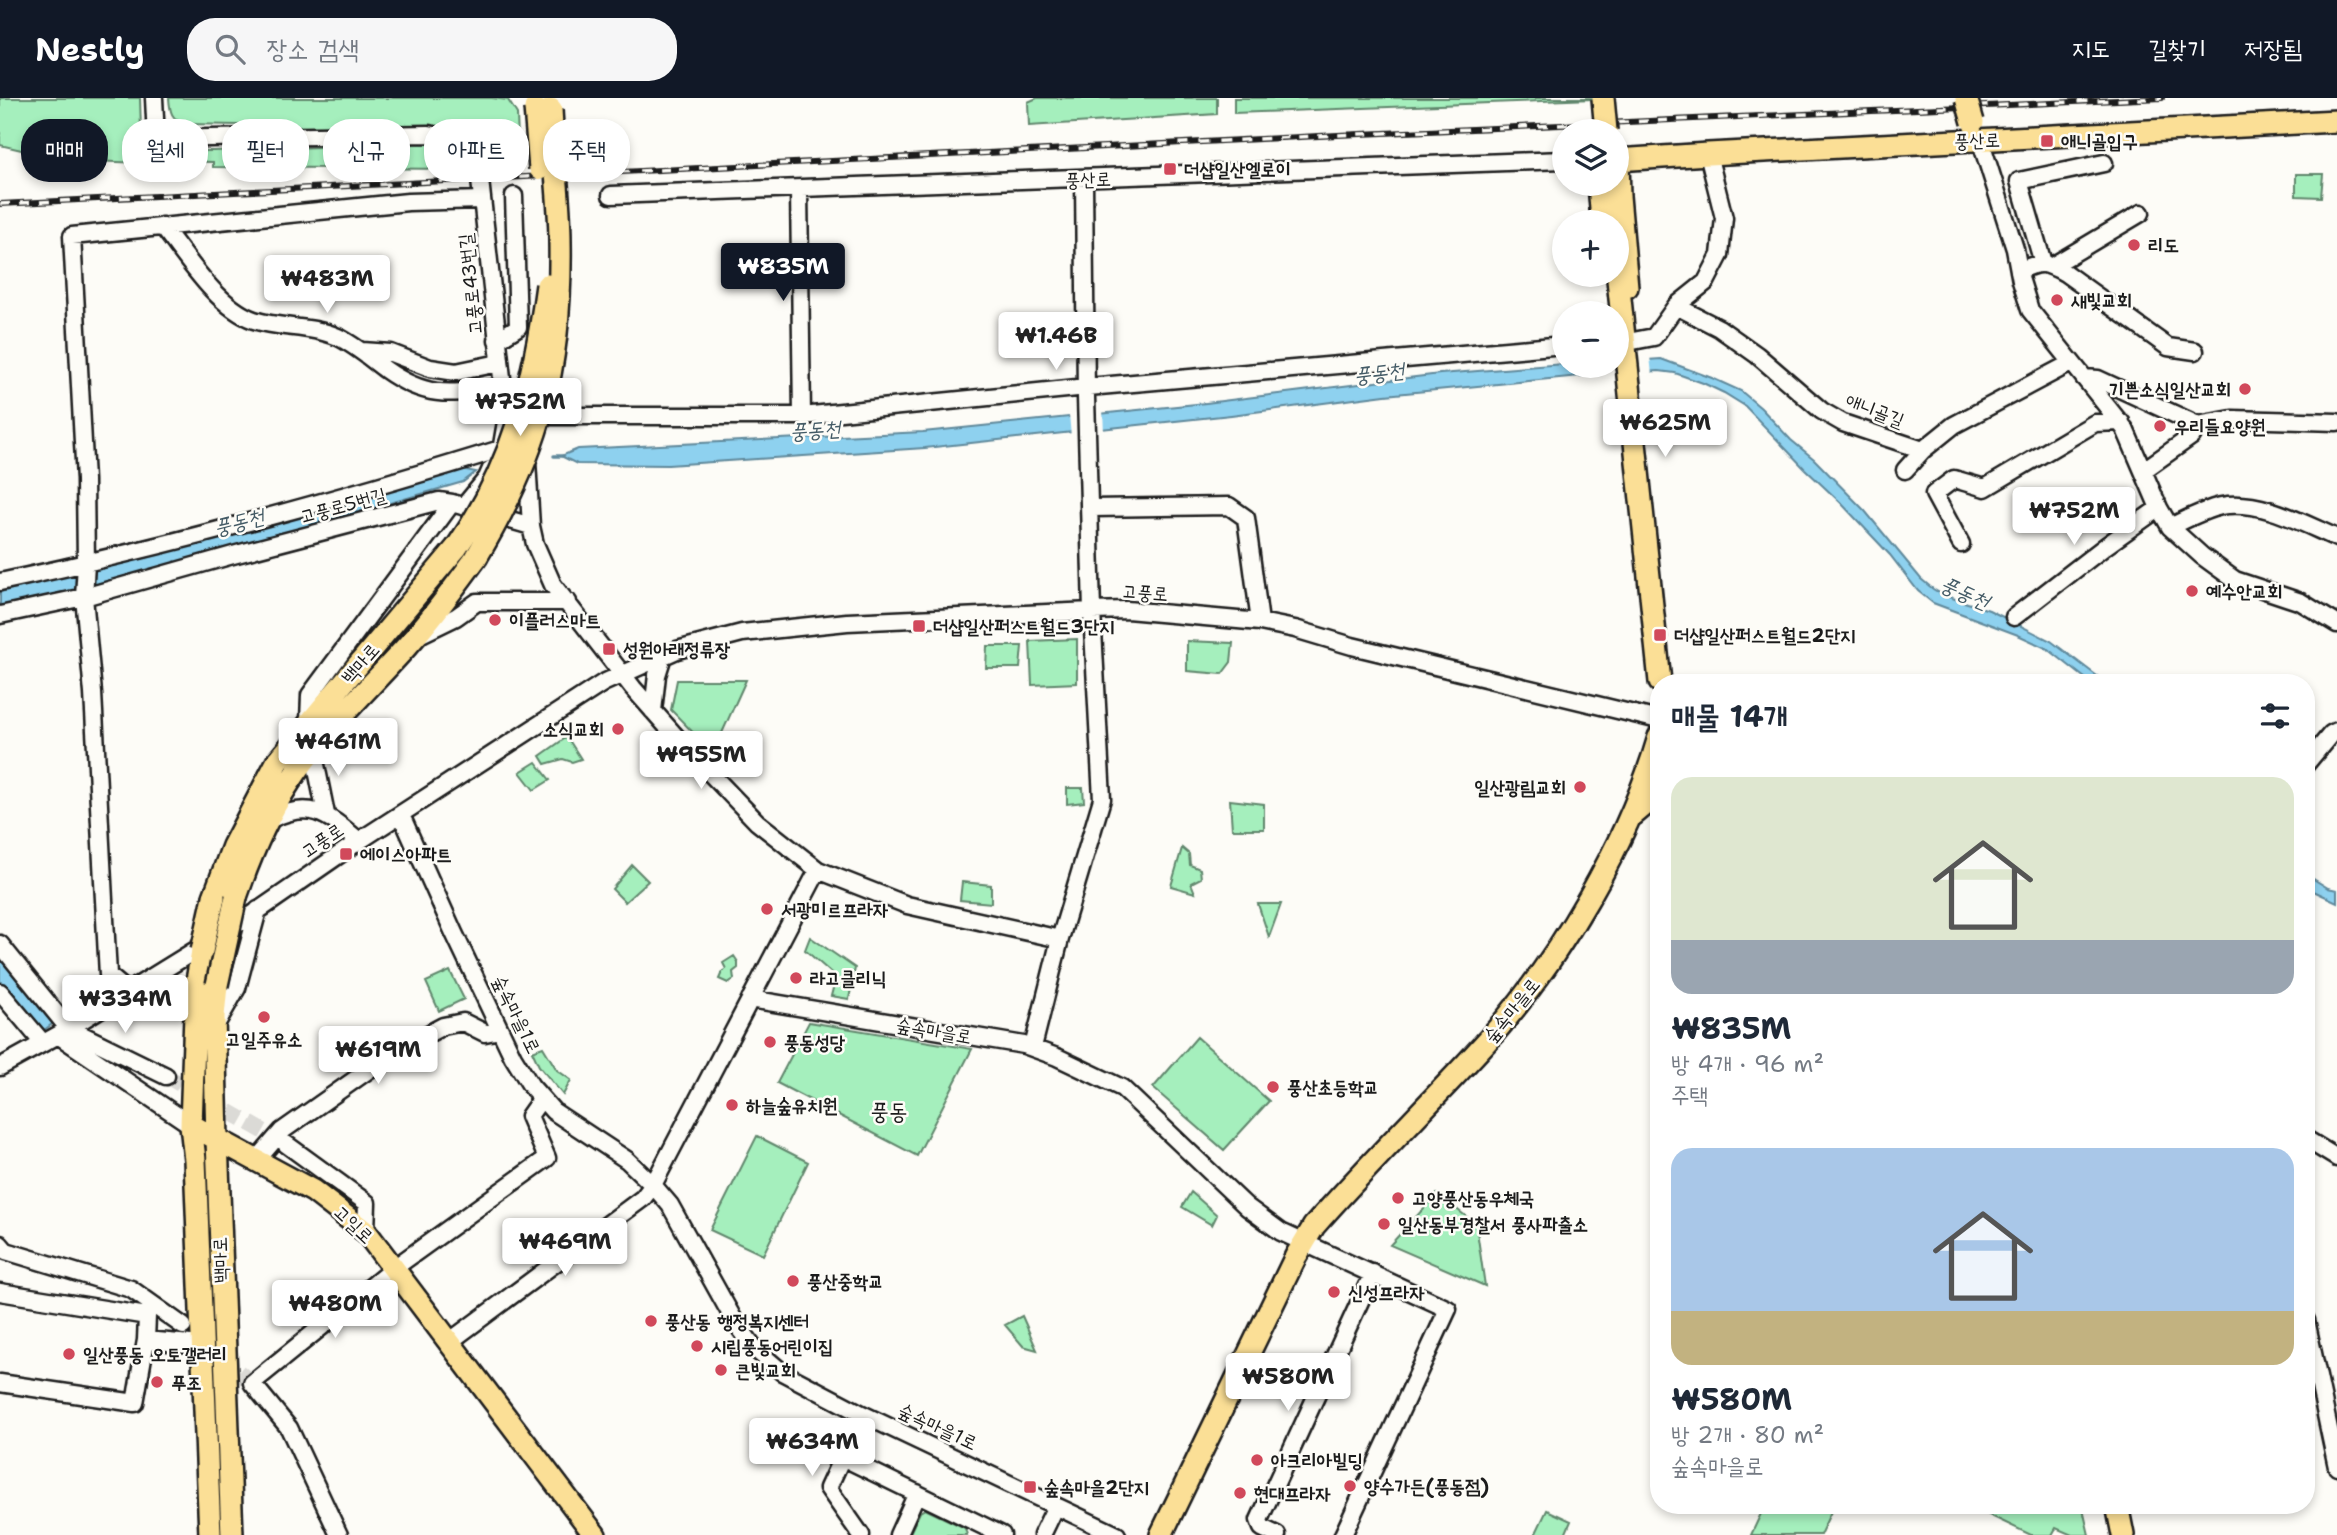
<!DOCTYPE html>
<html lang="ko">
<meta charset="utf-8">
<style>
:root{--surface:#fff;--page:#f6f6f7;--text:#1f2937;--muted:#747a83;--accent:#111827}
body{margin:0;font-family:"Shantell Sans","Poor Story",sans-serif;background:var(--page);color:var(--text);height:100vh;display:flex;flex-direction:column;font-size:26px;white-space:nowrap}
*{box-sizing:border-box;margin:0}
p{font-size:23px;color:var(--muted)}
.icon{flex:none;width:38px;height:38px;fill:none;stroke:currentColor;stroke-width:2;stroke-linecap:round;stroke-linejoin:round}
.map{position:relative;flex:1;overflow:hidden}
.side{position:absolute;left:1650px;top:576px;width:665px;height:840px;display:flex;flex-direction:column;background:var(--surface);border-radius:28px;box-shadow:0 4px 10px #0003}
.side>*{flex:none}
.guide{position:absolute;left:21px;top:21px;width:665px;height:63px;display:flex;gap:14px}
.buttons{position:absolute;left:1552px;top:21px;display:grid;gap:14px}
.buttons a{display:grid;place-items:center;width:77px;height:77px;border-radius:50%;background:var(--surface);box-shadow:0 4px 10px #0003;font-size:35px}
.price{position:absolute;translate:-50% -60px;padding:0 16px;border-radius:7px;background:#fff;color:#222;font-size:23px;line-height:46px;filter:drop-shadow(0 2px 4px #0008)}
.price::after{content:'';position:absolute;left:50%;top:42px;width:21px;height:16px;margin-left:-10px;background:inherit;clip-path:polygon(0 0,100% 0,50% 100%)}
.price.current{background:var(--accent);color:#fff}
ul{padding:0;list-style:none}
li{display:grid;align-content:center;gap:14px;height:371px;padding:0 21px}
li span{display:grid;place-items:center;height:217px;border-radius:21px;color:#555}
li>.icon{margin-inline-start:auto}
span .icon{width:126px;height:126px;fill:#fffc;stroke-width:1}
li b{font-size:30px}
h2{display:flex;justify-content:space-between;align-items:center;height:84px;padding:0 21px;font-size:30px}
.chip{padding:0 24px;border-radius:28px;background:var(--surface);box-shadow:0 4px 10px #0003;font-size:24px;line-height:63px}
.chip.current{background:var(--accent);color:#fff}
header{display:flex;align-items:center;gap:42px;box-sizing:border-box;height:98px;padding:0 35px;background:var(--accent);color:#fff}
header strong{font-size:33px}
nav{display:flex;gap:38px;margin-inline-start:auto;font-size:24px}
.search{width:490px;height:63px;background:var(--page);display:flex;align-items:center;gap:18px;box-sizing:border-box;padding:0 24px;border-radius:28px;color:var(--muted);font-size:26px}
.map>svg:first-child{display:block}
</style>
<header>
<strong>Nestly</strong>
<div class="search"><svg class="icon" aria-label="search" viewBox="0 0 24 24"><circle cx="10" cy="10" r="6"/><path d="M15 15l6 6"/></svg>장소 검색</div>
<nav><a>지도</a><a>길찾기</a><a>저장됨</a></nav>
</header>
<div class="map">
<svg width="2337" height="1437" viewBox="0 0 2337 1437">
<rect width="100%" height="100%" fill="#fdfcf7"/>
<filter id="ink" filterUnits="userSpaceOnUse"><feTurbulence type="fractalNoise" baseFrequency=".0143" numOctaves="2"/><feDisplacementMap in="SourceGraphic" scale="14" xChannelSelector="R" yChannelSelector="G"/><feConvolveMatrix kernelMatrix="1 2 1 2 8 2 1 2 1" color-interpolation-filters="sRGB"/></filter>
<g filter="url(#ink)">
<path fill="#a5efbd" stroke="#60866c" stroke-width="2" d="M0,0H140L142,65L64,62L0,47Z
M169,0H492L508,2L517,16L519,67L486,69L482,45L468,34L453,28L278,34L238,27L185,26C171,21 170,14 169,0Z
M1037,0H1217V16L1029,28L1028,4Z
M1234,0H1592V1L1234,15Z
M426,45C440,45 464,51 456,71L213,69V64L160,63L161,52L213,53Z
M2296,76H2323L2321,99L2296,98Z
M1077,541V585L1032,587L1030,543Z
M1187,543L1233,545L1231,564L1222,576L1187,573Z
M987,548H1022L1020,570H986Z
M677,582H746L713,655L671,612Z
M567,639L581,661L572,664L563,661L545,666L540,658Z
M536,664L550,682L534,692L520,674Z
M1067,690H1083L1084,704L1067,706Z
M1230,702L1264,706V731H1232Z
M1182,750L1189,756L1190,767L1200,771L1201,780L1191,785L1195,795L1171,788Z
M632,767L648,783L625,804L612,791Z
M962,784L991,787V805L960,802Z
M1258,806H1281L1269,839Z
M810,839L855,870L849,901L831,898L836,879L805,852Z
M734,858L738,864V870L733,874L734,881L728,885L719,881L722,874L726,871L723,865Z
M450,873L464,901L439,913L426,884Z
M809,924L972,951L917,1058L777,985Z
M1197,939L1269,1003L1224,1052L1153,990Z
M543,949L557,972L571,982L563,997L539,968L532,953Z
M757,1038L808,1064L763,1157L710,1132Z
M1191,1094L1217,1117L1212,1127L1182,1109Z
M1437,1096L1476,1126L1485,1188L1390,1147Z
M1022,1218L1037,1252L1023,1248L1005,1227Z
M1765,1407H1834L1820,1437H1751Z
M1968,1407H2082L2089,1437H2072L2056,1430L2052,1437H2031Z
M925,1411L965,1430L967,1437H909L920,1414Z
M1547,1412L1571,1423L1565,1437H1535Z"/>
<path fill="#8ed1ef" stroke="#60899b" stroke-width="2" d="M1661,261L1712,280L1741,293L1761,310L1791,342L1814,361L1865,413L1921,481L1933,491L1943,497L1989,512L2051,543L2105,584H2090L2048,551L2018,537L1933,505L1918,493L1890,457L1840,404L1805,371L1745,308L1724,295L1703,285L1675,275L1659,273L1590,277L1385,297L1231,317L925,350L668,367L577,366L561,358L578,351L923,334L1206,305L1440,276L1564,266L1617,268V264Z
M461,371L476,374L463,384L119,483L0,510V494L246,433Z
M2307,777L2328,790L2337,792V804L2307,790Z
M0,851L59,921L44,932L34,927L0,888Z"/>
<path fill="#fdfcf7" d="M1650,258L1652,277L1601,280L1600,268H1617V260Z
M1103,311L1104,336L1071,339L1069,316Z"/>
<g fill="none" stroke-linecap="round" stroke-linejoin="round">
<path stroke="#60899b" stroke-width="3.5" d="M554,358H563"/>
<path stroke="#dbdad6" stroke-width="16" stroke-dasharray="16 8" stroke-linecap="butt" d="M166,978L286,1046
M183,1228L252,1285"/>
<defs>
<path id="minor" d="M154,0L156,41L429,36L466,43L472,51L479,73L503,289L523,308
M1980,41L2015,151L2021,183L2030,212L2125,331L2159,410L2170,429L2202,458L2235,482L2301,504L2337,526
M799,92L802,318
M611,97L1564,62
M162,128C186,158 217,209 254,222C281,231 311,227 338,239C355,247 371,261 386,272C430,303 454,295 503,289L508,312L502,347
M2043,165L2019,83L2104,65
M2052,168L2141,115
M2019,173C2040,163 2045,164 2065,175L2168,249L2195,253
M1676,208L1719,230L1757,257L1822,313L1843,325L1923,352L1954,327L2071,265
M497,242L518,229L514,98
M1633,243L1654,239L1676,208L1706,184L1720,157L1724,120L1708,56
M362,253L391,255L430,270L456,274L499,265
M2084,280L2098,281L2198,327L2232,321L2337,324
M549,318H802L1077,290L1564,247
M527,363L531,428L535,446L553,487L633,590L686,650L757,724L818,772L907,807L1060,841L1033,949
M1905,372L1923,352
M2144,372L2192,338L2198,327
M464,408L487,380L491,371
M1091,410L1229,408L1246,420L1260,524
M2170,429C2187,421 2203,412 2221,408C2260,401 2302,425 2337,440
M1961,446L1934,396L1954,381L1985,390L2095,325L2121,324
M0,484C171,448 340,401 507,349L517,350
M0,517L84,499L233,457L439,403L452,405L531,428
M2014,519L2107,447L2159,410
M421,536L456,519L477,504H568
M653,613L657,577L663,558
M309,623L310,597L452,405
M313,652L326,716
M2306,666L2331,636L2337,633
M401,717L454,835L513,959L531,988L553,1013L627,1062L653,1087L670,1107L734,1222L755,1251L782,1274L862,1316L1117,1437
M269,722C311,701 327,716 359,743
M1060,841L1102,701L1092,513L1086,299L1084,81
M0,846L68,930L166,978
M127,893L108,877L93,595L84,499L86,466L85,382L72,138L408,104L482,102
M0,894L43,945
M750,901L1024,947L1057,959L1122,990L1247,1109L1281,1134L1448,1211L1343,1437
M214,930L237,890L258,812
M58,937L191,1027
M0,969L58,937L249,819L359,743L603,585L677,552L742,535L847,524L1092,513L1127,512L1260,524L1295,531L1352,548L1659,622
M2306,1041L2337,1060
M286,1046L367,1105L366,1134
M256,1063L282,1033L394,954L443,928L463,924L485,935L500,932
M0,1146L6,1153L131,1191L183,1228
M0,1194L147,1218L146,1242L135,1305L0,1285
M2306,1222L2337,1369
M146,1242L202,1247
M449,1244L643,1100L653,1087L818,772
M842,1359L1002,1437
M339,1437L289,1330L252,1285L394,1170L547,1060L529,1018L541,1001
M861,1437L828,1390L862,1316
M898,1437L917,1395
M1042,1437L1056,1408
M1277,1437L1262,1430L1259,1422L1373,1175"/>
<path id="major" d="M1617,62L1708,56L2337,23
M1618,62L1619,98L1627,189
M1599,86L1602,124
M1617,172L1660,584
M1633,717L1659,695
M214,799L233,748L277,664L457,449
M236,799C248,764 263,728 282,696C317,637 369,592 414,540C436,515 456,487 476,460
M202,853L196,889L191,1027L195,1062L210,1437
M217,887L214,918L217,1042L232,1437
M191,1027L313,1093L366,1134L595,1437
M2117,1407L2123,1437
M1161,1437L1296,1158L1314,1128C1370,1064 1431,1005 1488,942C1560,861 1629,743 1659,639"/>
</defs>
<use href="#minor" stroke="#1c1c1c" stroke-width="21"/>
<use href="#major" stroke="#1c1c1c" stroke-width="26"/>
<use href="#minor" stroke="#fdfcf7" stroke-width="16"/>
<use href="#major" stroke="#fbdf96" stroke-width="21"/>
<defs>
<path id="rail" d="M0,106L1338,37L2162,0"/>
</defs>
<use href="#rail" stroke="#1c1c1c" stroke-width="6"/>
<use href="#rail" stroke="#fdfcf7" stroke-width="3.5" stroke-dasharray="10" stroke-linecap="butt"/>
<defs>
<path id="major-bridge" d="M1603,0L1606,33
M1966,0L1973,24
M535,10L540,71
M457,449C513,368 534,284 547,187
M476,460C540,354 562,268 560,144C560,100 553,55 551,11
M202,853L214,799
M217,887L236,799"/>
</defs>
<use href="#major-bridge" stroke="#1c1c1c" stroke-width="26" stroke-linecap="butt"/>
<use href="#major-bridge" stroke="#fbdf96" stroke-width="21"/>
</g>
</g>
<g fill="#d1495b" stroke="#fdfcf7" stroke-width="2.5">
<rect x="2040" y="36" width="14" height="14" rx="3.5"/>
<rect x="1163" y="64" width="14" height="14" rx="3.5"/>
<circle cx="2134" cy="147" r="7"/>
<circle cx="2057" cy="202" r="7"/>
<circle cx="2245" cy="291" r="7"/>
<circle cx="2160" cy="328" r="7"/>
<circle cx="2192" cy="493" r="7"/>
<circle cx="495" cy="522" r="7"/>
<rect x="912" y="521" width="14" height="14" rx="3.5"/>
<rect x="1653" y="530" width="14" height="14" rx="3.5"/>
<rect x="602" y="544" width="14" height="14" rx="3.5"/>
<circle cx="618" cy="631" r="7"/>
<circle cx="1580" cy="689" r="7"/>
<rect x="339" y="749" width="14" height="14" rx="3.5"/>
<circle cx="767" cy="811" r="7"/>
<circle cx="796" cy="880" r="7"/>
<circle cx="264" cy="919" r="7"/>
<circle cx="770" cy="944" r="7"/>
<circle cx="1273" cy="989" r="7"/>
<circle cx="732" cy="1007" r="7"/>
<circle cx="1398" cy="1100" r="7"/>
<circle cx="1384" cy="1126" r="7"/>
<circle cx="793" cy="1183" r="7"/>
<circle cx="1334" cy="1194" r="7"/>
<circle cx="651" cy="1223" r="7"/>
<circle cx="697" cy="1248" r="7"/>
<circle cx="69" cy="1256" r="7"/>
<circle cx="721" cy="1272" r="7"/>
<circle cx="157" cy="1284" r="7"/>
<circle cx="1257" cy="1362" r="7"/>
<circle cx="1350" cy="1388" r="7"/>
<rect x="1023" y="1382" width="14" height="14" rx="3.5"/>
<circle cx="1240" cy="1395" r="7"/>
</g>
<g text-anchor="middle" stroke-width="5" stroke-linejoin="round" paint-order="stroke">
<g font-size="19" fill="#1c1c1c" stroke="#fdfcf7">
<text transform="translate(1977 42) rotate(-2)" y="7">풍산로</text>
<text transform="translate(1088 81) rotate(-2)" y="7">풍산로</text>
<text transform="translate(470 186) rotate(-96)" y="7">고풍로43번길</text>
<text transform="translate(1875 312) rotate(21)" y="7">애니골길</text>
<text transform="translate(343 407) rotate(-15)" y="7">고풍로5번길</text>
<text transform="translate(1145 494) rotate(4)" y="7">고풍로</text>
<text transform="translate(360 565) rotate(-49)" y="7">백마로</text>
<text transform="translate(322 742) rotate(-34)" y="7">고풍로</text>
<text transform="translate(1511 912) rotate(-51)" y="7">숲속마을로</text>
<text transform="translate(517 916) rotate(64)" y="7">숲속마을1로</text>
<text transform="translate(934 932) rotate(10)" y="7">숲속마을로</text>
<text transform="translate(354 1126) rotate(43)" y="7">고일로</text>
<text transform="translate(220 1162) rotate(-92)" y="7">백마로</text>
<text transform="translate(938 1328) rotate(25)" y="7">숲속마을1로</text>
</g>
<g font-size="19" font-weight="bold" fill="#1c1c1c" stroke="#fdfcf7" text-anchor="start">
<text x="2061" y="50">애니골입구</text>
<text x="1184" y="78">더샵일산엘로이</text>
<text x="2148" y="154">리도</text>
<text x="2071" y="209">새빛교회</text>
<text x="2231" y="298" text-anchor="end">기쁜소식일산교회</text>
<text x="2174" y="335">우리들요양원</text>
<text x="2206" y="500">예수안교회</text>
<text x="509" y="529">이플러스마트</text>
<text x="933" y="535">더샵일산퍼스트월드3단지</text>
<text x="1674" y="544">더샵일산퍼스트월드2단지</text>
<text x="623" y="558">성원아래정류장</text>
<text x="604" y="638" text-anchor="end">소식교회</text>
<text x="1566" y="696" text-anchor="end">일산광림교회</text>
<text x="360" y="763">에이스아파트</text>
<text x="781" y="818">서광미르프라자</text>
<text x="810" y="887">라고클리닉</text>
<text x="264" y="948" text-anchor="middle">고일주유소</text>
<text x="784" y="951">풍동성당</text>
<text x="1287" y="996">풍산초등학교</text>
<text x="746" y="1014">하늘숲유치원</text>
<text x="1412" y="1107">고양풍산동우체국</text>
<text x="1398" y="1133">일산동부경찰서 풍사파출소</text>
<text x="807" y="1190">풍산중학교</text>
<text x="1348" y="1201">신성프라자</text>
<text x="665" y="1230">풍산동 행정복지센터</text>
<text x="711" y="1255">시립풍동어린이집</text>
<text x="83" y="1263">일산풍동 오토갤러리</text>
<text x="735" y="1279">큰빛교회</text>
<text x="171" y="1291">푸조</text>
<text x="1271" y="1369">아크리아빌딩</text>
<text x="1364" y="1395">양수가든(풍동점)</text>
<text x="1044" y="1396">숲속마을2단지</text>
<text x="1254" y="1402">현대프라자</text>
</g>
<g font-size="21" font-style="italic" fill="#445b66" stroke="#fdfcf7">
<text transform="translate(1379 275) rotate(-7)" y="7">풍동천</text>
<text transform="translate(815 332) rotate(-4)" y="7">풍동천</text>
<text transform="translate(239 424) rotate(-14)" y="7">풍동천</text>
<text transform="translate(1965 495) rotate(24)" y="7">풍동천</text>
</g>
<g font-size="23" fill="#1c1c1c" stroke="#fdfcf7">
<text x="889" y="1021">풍동</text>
</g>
</g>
</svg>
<div class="buttons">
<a><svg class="icon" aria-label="layers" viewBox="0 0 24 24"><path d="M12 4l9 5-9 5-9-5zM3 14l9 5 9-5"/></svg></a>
<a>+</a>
<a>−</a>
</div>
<b class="price current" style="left:783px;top:205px">₩835M</b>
<b class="price" style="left:327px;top:217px">₩483M</b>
<b class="price" style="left:1056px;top:274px">₩1.46B</b>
<b class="price" style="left:520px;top:340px">₩752M</b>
<b class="price" style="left:1665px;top:361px">₩625M</b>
<b class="price" style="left:2074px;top:449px">₩752M</b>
<b class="price" style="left:338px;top:680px">₩461M</b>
<b class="price" style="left:701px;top:693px">₩955M</b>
<b class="price" style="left:125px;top:937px">₩334M</b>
<b class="price" style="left:378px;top:988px">₩619M</b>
<b class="price" style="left:565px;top:1180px">₩469M</b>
<b class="price" style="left:335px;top:1242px">₩480M</b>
<b class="price" style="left:1288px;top:1315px">₩580M</b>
<b class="price" style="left:812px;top:1380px">₩634M</b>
<div class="guide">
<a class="chip current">매매</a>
<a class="chip">월세</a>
<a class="chip">필터</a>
<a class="chip">신규</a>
<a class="chip">아파트</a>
<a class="chip">주택</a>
</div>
<section class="side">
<h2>매물 14개<svg class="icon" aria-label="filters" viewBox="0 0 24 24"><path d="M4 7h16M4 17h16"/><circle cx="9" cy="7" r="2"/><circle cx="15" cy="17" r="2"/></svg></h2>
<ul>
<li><span style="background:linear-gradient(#dfe7d0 75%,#9aa5b1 0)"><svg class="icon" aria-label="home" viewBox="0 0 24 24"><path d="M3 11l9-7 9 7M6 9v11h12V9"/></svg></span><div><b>₩835M</b><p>방 4개 · 96 m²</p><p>주택</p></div></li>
<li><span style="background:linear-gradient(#a9c7e8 75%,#c2b280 0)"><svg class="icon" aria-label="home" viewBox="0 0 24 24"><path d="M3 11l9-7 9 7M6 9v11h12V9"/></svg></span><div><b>₩580M</b><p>방 2개 · 80 m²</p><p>숲속마을로</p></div></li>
</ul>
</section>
</div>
